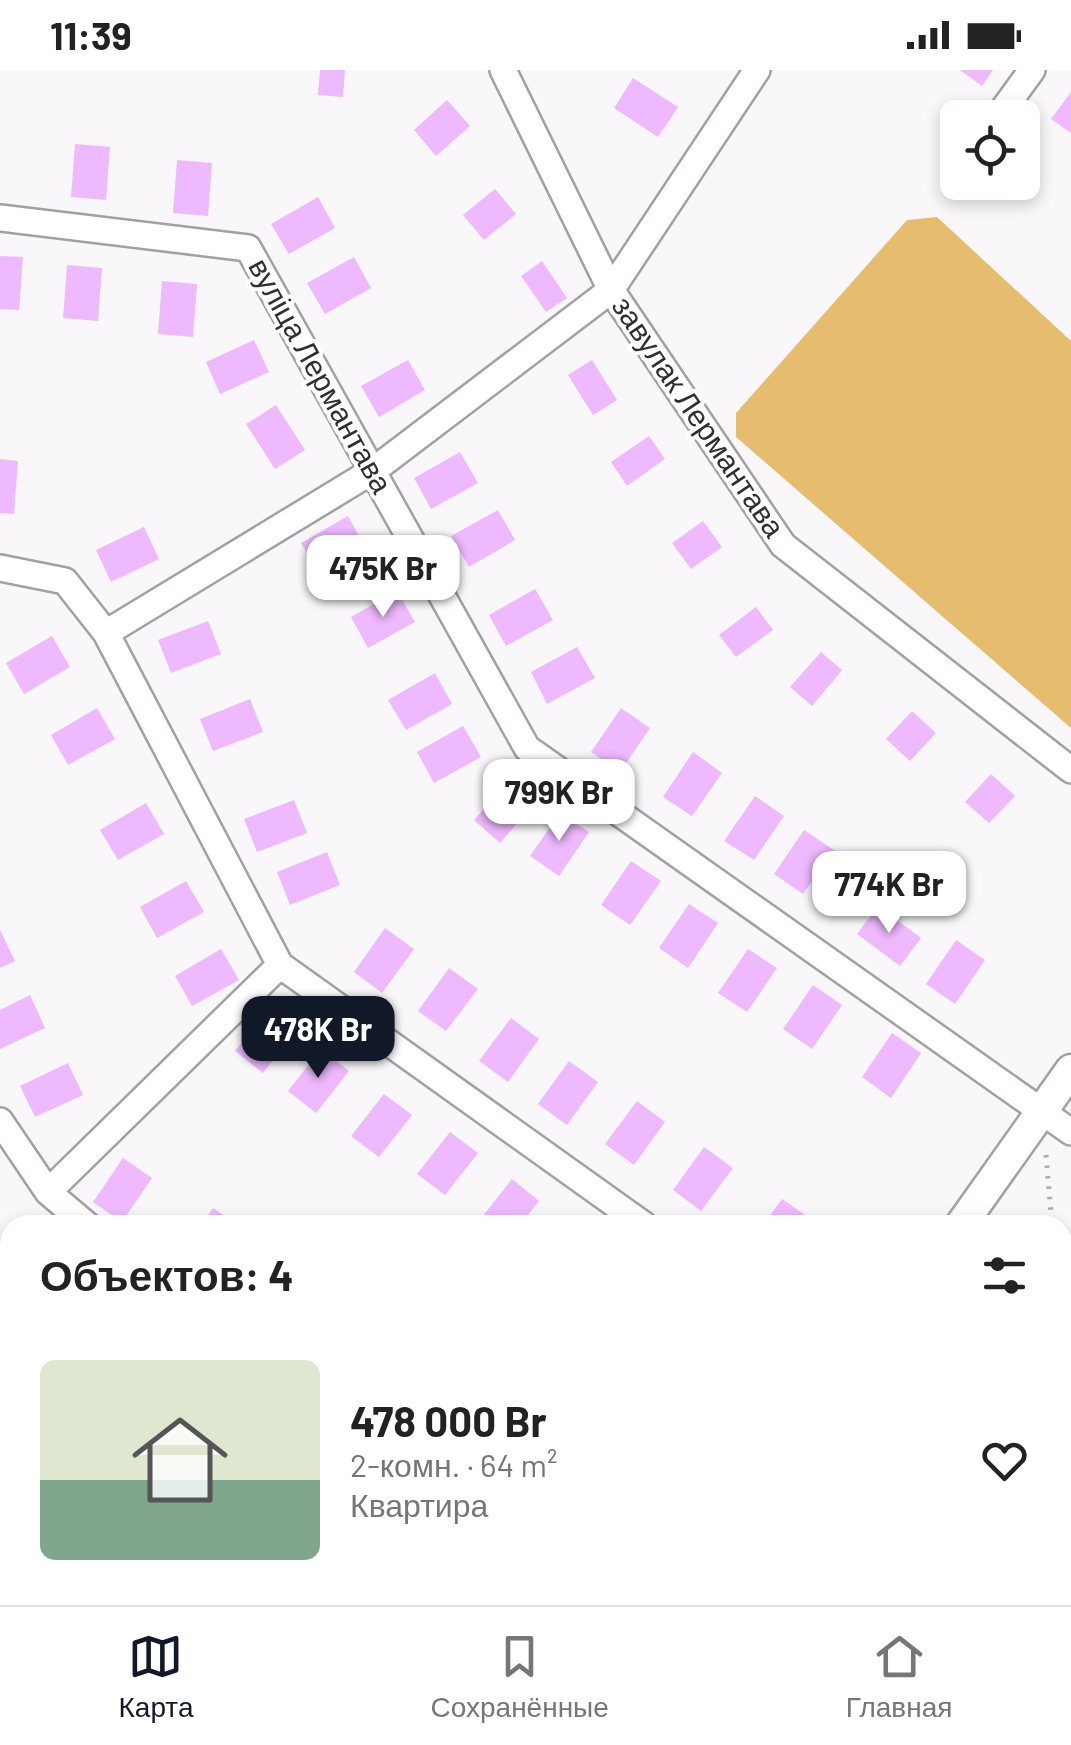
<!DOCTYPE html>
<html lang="ru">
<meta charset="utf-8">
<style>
:root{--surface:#fff;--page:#f6f6f6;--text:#222;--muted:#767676;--line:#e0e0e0;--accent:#111827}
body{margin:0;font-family:Barlow,sans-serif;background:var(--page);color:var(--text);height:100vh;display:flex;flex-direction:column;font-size:38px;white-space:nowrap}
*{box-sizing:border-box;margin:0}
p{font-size:32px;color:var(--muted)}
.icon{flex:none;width:55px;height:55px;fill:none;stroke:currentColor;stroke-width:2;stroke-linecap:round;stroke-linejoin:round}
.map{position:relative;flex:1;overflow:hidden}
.drawer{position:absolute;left:0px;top:1145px;width:1072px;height:390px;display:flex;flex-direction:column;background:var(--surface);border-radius:30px 30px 0 0;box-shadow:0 5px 15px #0003}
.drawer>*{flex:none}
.fabs{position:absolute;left:940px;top:30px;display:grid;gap:20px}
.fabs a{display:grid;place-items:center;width:100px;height:100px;border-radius:15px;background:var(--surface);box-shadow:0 5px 15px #0003;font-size:50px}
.price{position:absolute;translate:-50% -85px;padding:0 22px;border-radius:20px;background:#fff;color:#222;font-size:32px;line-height:65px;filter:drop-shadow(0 2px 5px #0008)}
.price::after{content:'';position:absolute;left:50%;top:60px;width:30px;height:22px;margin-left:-15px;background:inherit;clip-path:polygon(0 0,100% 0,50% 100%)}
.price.selected{background:var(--accent);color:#fff}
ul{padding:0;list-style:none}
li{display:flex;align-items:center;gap:30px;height:250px;padding:0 40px}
li span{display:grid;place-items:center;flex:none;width:280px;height:200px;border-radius:15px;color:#555}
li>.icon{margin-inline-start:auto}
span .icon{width:120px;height:120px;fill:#fffc;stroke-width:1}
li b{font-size:42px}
h2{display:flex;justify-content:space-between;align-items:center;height:120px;padding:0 40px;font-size:42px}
.status{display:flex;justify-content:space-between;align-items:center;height:70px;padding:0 50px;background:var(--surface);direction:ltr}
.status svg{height:28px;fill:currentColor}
.tab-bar{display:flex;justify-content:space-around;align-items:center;height:140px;border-top:2px solid var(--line);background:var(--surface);font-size:28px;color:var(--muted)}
.tab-bar a{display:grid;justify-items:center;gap:5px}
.tab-bar .selected{color:var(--accent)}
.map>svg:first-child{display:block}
</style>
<div class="status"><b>11:39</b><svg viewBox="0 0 49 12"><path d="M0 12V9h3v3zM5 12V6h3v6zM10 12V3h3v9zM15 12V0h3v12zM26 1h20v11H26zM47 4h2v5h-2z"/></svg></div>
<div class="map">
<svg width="1071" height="1535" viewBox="0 0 1071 1535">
<rect width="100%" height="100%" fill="#f9f7f9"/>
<path fill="#e6bd6e" d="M937,147L1071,271V658L736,367V343L907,150Z"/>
<path fill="#eeb9fe" d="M320,0H345L343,27L318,25Z
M960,0H993L982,16Z
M633,8L678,37L658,67L614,38Z
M1071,22V63L1051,49Z
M447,30L470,56L436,86L414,60Z
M75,74L110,77L106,130L71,127Z
M177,90L212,93L208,146L173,143Z
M495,119L516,144L484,170L463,145Z
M318,127L335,158L289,184L271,154Z
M0,186L23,187L19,240L0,239Z
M354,187L371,218L325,244L307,213Z
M542,191L567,228L546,242L521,206Z
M67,195L102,198L98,251L63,248Z
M162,211L197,214L193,267L158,264Z
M254,270L269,302L220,324L206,292Z
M408,290L425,320L379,347L361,316Z
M592,290L617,330L593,345L568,305Z
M276,335L305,380L275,399L246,354Z
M649,366L665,389L627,416L611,392Z
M460,382L478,413L431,439L414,408Z
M0,389L18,391L14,444L0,443Z
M498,440L515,470L469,497L451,466Z
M348,446L365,477L319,503L301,473Z
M703,451L722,477L691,499L672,473Z
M144,457L159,489L111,512L96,480Z
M535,519L553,550L506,576L489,545Z
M397,521L415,552L368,578L351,547Z
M756,537L773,560L736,587L719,565Z
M208,551L221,584L171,603L158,570Z
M52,566L70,597L24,624L6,593Z
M577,577L595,608L547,634L531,602Z
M821,582L842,600L812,636L790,617Z
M435,603L452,634L406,660L388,630Z
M250,629L263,662L213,681L200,649Z
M97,638L115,669L68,695L51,665Z
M621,638L650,658L620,702L591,682Z
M912,641L936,663L910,691L886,669Z
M463,656L481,687L434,713L417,682Z
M693,682L722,703L692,746L663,727Z
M991,704L1015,726L989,753L965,732Z
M509,710L535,733L500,773L474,750Z
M755,726L784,746L754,790L724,771Z
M294,730L307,763L257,782L244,749Z
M146,733L164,764L118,790L100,760Z
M560,743L589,762L559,806L530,786Z
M804,760L834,780L803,824L774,804Z
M327,782L340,815L290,835L277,802Z
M631,791L661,811L630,855L601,835Z
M186,811L204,842L157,868L140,837Z
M689,834L718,853L688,898L659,878Z
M878,836L921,868L900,896L857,864Z
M385,858L414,879L382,923L354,902Z
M0,860L15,891L0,898Z
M956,870L985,890L955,934L926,914Z
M221,879L239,910L192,936L175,906Z
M748,879L777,898L747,942L718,923Z
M449,898L478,919L446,961L418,941Z
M813,915L842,935L812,979L783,959Z
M30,925L45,958L0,979V940Z
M268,939L296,961L263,1003L235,981Z
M511,948L539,969L508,1012L479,991Z
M892,963L921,983L891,1028L862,1007Z
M321,979L349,1001L316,1043L288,1021Z
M569,991L598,1012L567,1055L538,1034Z
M68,993L83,1025L35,1047L20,1016Z
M384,1024L412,1045L379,1087L351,1066Z
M637,1031L665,1052L634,1095L605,1074Z
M450,1062L478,1083L445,1125L417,1104Z
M704,1077L733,1098L701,1141L673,1120Z
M123,1088L152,1108L122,1152L93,1132Z
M512,1109L539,1131L520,1155H484L479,1151Z
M782,1129L811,1149L807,1155H763Z
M213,1138L238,1155H201Z
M277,1525H340L334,1535H285L275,1529Z
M523,1525H558L566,1531L563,1535H516Z
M818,1525H876L869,1535H822L826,1531Z"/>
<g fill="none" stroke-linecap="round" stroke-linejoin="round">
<defs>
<path id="minor" d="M503,0L611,220L783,475L1071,700
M997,48L1032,0
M0,148L248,178L527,678L1071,1062
M0,498L65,511L106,563L280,895L644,1155
M106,563L374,400L611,220L757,0
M0,1051L48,1122L87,1155
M48,1122L280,895
M198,1535L205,1525"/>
<path id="tertiary" d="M961,1155L1071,1000
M679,1535L687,1525"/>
</defs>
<use href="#minor" stroke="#a2a0a3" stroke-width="30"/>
<use href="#tertiary" stroke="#a2a0a3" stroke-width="35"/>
<path stroke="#acabad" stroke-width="5" stroke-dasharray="2.5 8" stroke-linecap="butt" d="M1046,1085L1052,1155
M1062,1246L1071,1249"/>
<use href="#minor" stroke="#fff" stroke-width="25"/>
<use href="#tertiary" stroke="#fff" stroke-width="30"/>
</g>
<g text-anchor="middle" stroke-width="8" stroke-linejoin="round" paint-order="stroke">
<g font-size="30" fill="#2f2f30" stroke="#fff">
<text transform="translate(320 306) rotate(61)" y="10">вуліца Лермантава</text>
<text transform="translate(698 347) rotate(56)" y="10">завулак Лермантава</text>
</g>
</g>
</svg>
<div class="fabs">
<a><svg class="icon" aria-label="locate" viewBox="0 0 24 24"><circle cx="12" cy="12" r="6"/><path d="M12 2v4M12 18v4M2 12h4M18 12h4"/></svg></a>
</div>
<b class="price" style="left:383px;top:550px">475K Br</b>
<b class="price" style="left:559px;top:774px">799K Br</b>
<b class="price" style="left:889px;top:866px">774K Br</b>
<b class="price selected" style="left:318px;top:1011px">478K Br</b>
<section class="drawer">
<h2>Объектов: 4<svg class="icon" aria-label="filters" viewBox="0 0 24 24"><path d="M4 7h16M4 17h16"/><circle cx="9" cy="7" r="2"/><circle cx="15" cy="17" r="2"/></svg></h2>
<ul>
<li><span style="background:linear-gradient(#dfe7d0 60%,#7fa58c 0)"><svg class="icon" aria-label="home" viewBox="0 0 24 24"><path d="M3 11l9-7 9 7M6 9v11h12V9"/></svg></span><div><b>478 000 Br</b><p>2-комн. · 64 m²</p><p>Квартира</p></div><svg class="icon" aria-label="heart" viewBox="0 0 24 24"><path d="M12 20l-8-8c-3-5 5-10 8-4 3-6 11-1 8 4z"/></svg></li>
</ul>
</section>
</div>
<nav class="tab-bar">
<a class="selected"><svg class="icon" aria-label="map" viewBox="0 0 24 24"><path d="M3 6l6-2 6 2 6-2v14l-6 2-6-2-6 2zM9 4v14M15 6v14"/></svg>Карта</a>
<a><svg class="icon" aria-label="saved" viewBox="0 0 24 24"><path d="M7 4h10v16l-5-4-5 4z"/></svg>Сохранённые</a>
<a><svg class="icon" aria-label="home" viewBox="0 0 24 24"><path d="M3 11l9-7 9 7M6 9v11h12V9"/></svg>Главная</a>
</nav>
